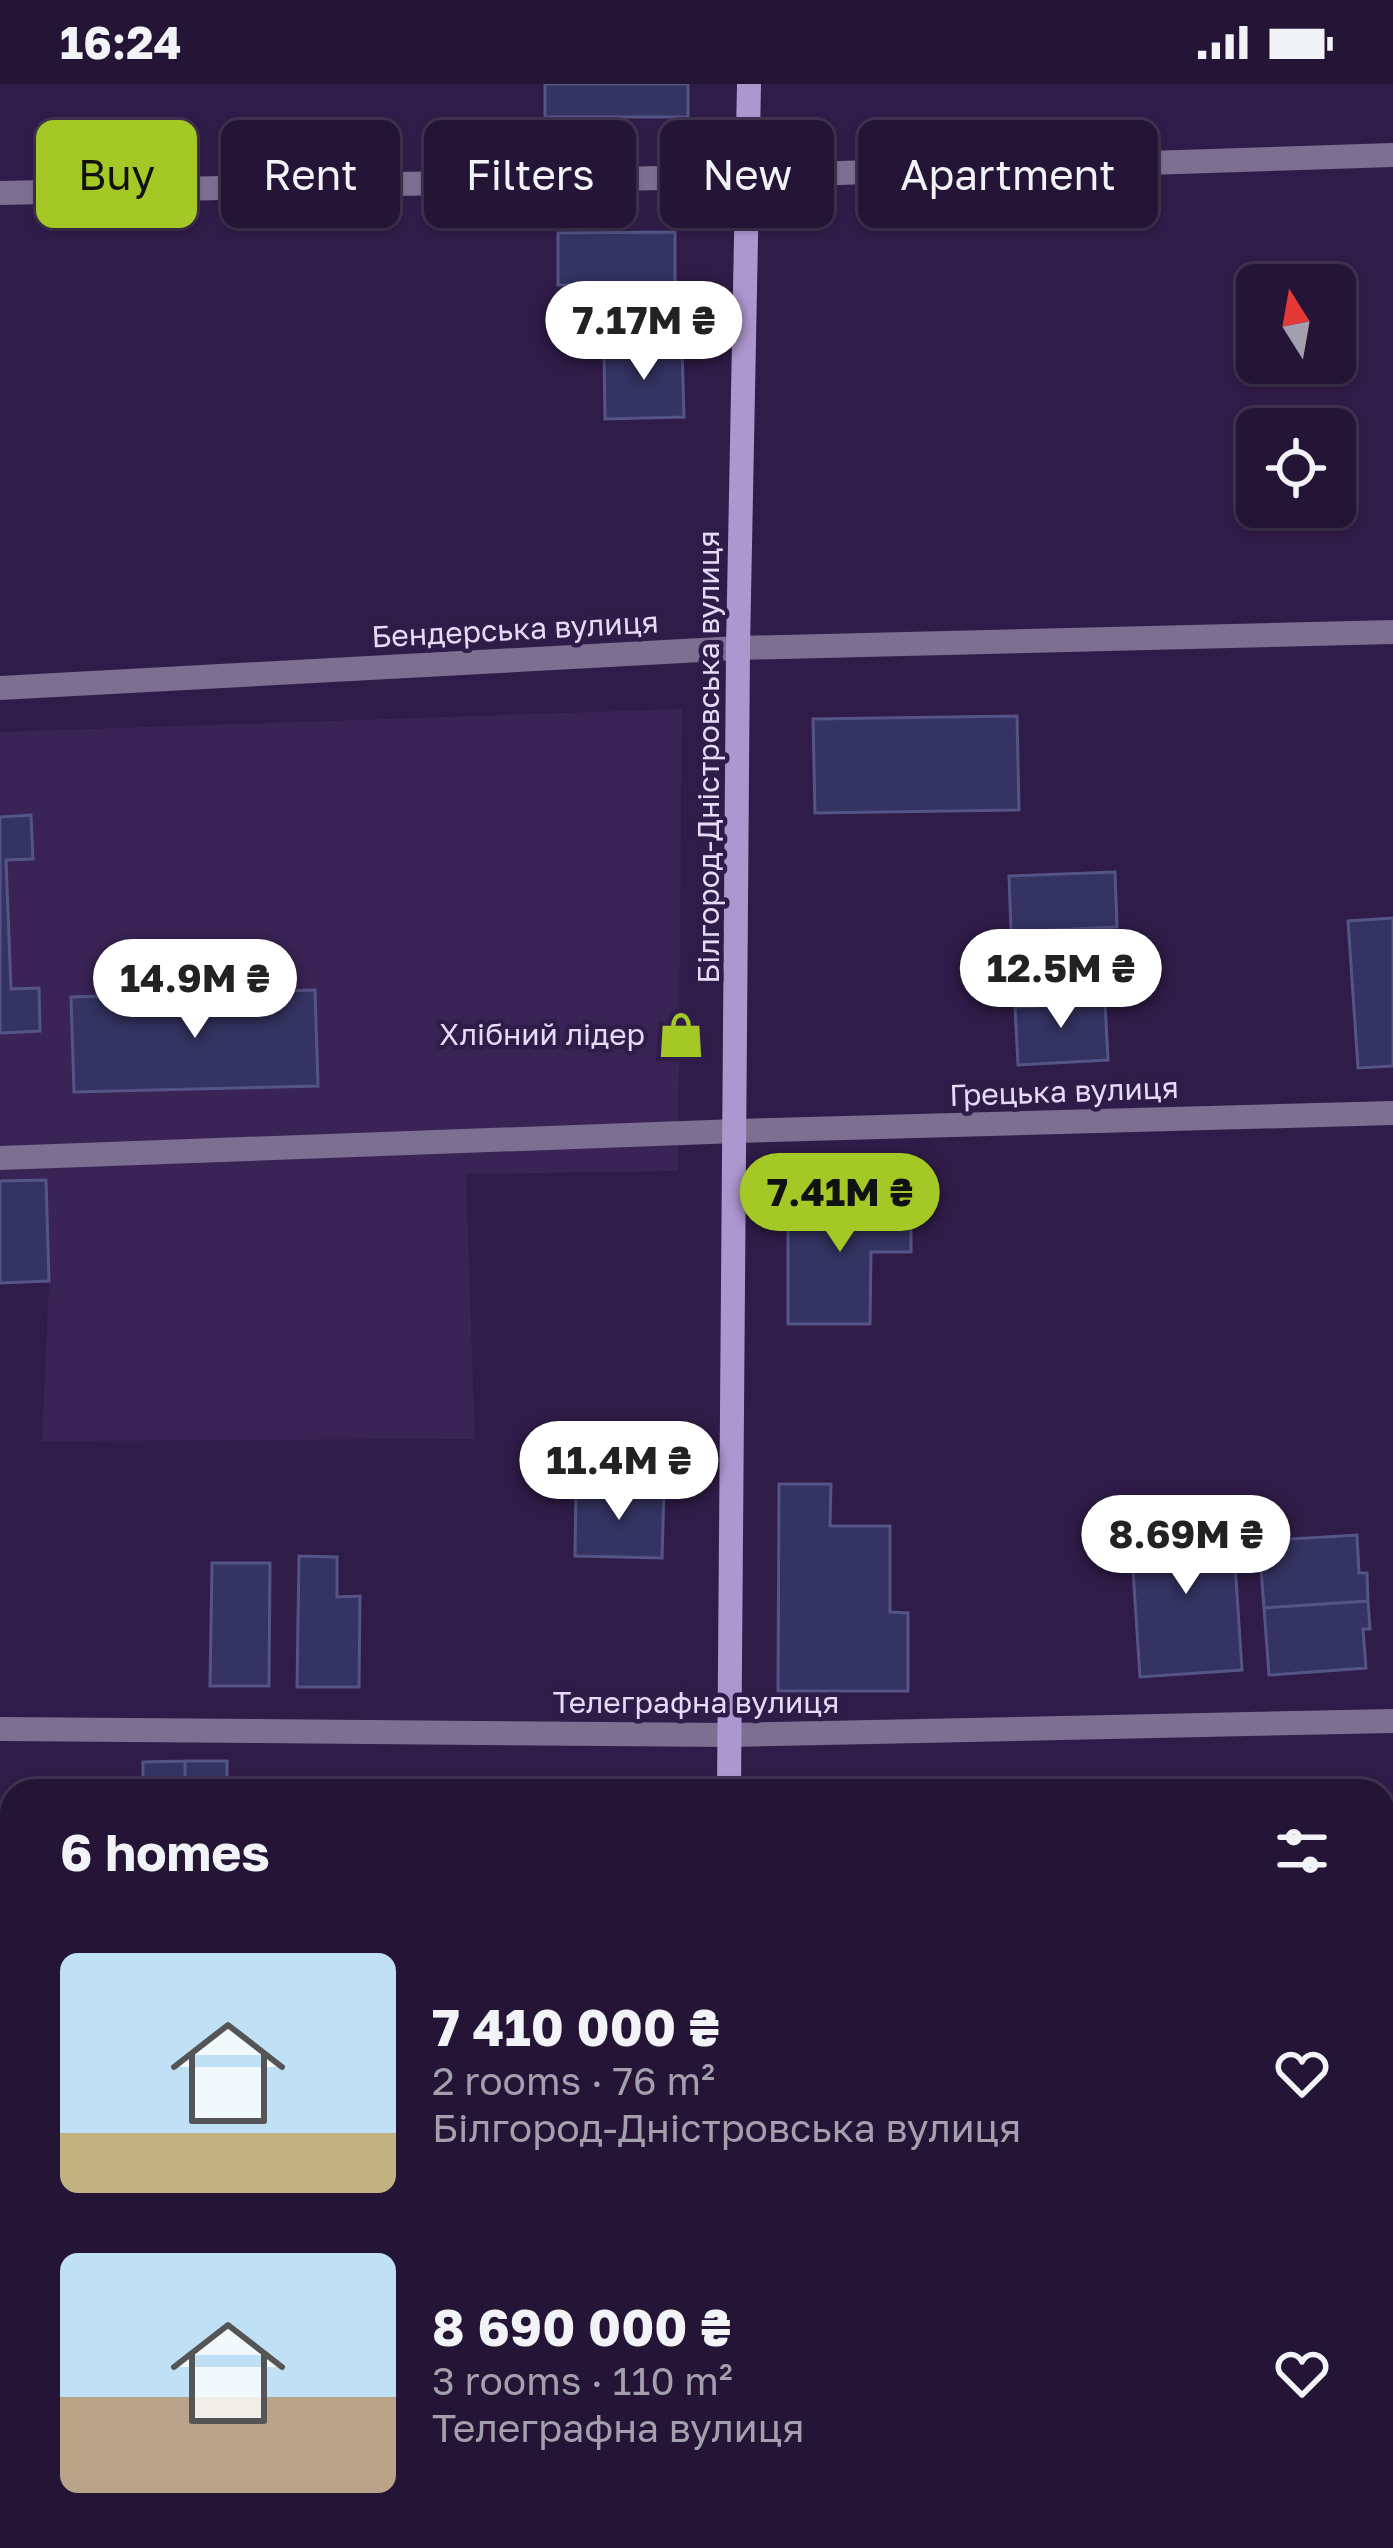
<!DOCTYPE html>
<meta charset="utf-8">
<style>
:root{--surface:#241536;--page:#302242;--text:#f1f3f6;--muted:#a39fad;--line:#413451;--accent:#a4c825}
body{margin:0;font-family:"Golos Text",sans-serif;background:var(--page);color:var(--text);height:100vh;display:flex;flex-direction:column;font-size:45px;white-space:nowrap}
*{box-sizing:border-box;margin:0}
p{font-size:39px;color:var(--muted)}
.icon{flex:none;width:66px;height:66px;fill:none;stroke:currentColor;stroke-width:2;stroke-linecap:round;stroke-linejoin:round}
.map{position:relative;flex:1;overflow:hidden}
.sheet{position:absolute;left:0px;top:1695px;width:1395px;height:771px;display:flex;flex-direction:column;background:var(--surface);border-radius:36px 36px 0 0;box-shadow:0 3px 9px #0004,0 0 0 3px var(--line)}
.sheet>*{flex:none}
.banner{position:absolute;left:36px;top:36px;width:1323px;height:108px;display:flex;gap:24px}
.needle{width:78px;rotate:349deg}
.controls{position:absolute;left:1236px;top:180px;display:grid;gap:24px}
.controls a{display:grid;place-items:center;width:120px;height:120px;border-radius:18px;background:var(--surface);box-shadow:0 3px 9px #0004,0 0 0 3px var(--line);font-size:60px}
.price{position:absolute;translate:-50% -102px;padding:0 27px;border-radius:42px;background:#fff;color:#222;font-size:39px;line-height:78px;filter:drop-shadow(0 3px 6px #0008)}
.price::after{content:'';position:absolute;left:50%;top:72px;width:36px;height:27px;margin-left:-18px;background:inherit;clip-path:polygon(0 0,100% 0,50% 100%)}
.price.selected{background:var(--accent);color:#111}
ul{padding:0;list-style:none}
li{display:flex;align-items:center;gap:36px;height:300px;padding:0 60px}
li span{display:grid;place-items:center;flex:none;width:336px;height:240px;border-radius:18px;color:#555}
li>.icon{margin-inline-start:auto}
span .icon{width:144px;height:144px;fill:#fffc;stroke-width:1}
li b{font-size:51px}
h2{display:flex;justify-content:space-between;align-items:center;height:144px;padding:0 60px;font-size:51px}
.chip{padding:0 42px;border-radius:18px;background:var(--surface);box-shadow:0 3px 9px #0004,0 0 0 3px var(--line);font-size:42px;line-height:108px}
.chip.selected{background:var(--accent);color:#111}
.status{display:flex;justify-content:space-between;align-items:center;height:84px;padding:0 60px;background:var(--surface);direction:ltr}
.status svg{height:33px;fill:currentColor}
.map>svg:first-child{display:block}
</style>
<div class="status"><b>16:24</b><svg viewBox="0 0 49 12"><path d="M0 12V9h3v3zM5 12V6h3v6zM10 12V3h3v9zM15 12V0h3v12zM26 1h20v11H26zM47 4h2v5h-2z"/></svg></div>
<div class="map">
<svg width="1393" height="2464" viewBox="0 0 1393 2464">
<rect width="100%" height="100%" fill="#301c48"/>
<path fill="#3a2355" d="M682,625L678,1087L466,1090L475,1355L42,1357L49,1198L0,1199V648Z"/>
<path fill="#343361" stroke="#545586" stroke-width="3" d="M545,0H688V33H545Z
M675,148V244L616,245L615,201H558V149Z
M682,264L684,333L605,335L604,265Z
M1017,632L1019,726L815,729L813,635Z
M31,731L33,775L6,776L11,905L39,904L40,947L0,949V733Z
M1115,788L1117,843L1011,848L1009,792Z
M1393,834V982L1358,984L1348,837Z
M315,906L318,1002L74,1008L71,913Z
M1074,908V920L1105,918L1108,976L1018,981L1015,923L1036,922V910Z
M46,1096L49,1197L0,1199V1097Z
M788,1114H911V1168H871L870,1240H788Z
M779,1400H831L830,1442H890V1528L908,1529V1607H778Z
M576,1405L664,1406L662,1474L575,1472Z
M1232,1434L1242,1586L1140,1593L1130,1440Z
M1357,1451L1359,1489H1367L1368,1517L1264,1524L1259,1457Z
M299,1472L337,1473V1513L360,1512L359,1603H297Z
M212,1479H270L269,1602H210Z
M1368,1517L1370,1545H1363L1366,1584L1269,1591L1264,1524Z
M185,1677H227V1707H185Z
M185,1677V1707H143V1678Z
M625,1698H674V1707H625Z
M1383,2227H1393V2273H1383Z"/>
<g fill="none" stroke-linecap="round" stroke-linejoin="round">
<path stroke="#7d6f92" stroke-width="24" d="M0,1074L737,1047"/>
<path stroke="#7d6f92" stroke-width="24" d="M0,109L747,92L1393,71
M0,604L738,564
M737,1047L1393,1029
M0,1645L731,1651L1393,1637
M0,2030H12
M1383,2049L1393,2050"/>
<path stroke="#7d6f92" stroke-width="24" d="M738,564L1393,548"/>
<path stroke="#ad97cf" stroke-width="24" d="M729,1707L738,564L749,0
M718,2464V2454"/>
</g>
<defs>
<symbol id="shop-bare" viewBox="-9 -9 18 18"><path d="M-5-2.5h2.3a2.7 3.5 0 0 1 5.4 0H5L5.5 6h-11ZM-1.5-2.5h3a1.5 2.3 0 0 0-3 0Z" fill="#a4c825" stroke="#301c48" stroke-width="2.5" paint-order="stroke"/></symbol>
</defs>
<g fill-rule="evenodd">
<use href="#shop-bare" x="648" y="918" width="66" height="66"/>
</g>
<g text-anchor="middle" stroke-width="9" stroke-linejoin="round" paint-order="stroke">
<g font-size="30" fill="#e6dbf7" stroke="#301c48">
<text transform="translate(515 546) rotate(-3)" y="10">Бендерська вулиця</text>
<text transform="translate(709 673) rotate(-90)" y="10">Білгород-Дністровська вулиця</text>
<text transform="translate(1064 1008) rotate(-2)" y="10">Грецька вулиця</text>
<text x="696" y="1629">Телеграфна вулиця</text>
</g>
<g font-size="30" fill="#e6dbf7" stroke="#301c48" text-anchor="end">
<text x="645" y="961">Хлібний лідер</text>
</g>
</g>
</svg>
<div class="controls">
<a><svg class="needle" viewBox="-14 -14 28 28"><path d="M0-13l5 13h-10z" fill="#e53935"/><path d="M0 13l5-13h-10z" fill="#a39fad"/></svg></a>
<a><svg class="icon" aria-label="locate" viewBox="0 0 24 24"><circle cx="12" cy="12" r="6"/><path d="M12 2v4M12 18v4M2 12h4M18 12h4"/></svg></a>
</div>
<b class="price" style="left:644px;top:299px">7.17M ₴</b>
<b class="price" style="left:1061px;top:947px">12.5M ₴</b>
<b class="price" style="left:195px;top:957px">14.9M ₴</b>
<b class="price selected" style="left:840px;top:1171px">7.41M ₴</b>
<b class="price" style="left:619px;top:1439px">11.4M ₴</b>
<b class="price" style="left:1186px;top:1513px">8.69M ₴</b>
<div class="banner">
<a class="chip selected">Buy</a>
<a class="chip">Rent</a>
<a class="chip">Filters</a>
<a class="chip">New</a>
<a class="chip">Apartment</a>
</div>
<section class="sheet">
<h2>6 homes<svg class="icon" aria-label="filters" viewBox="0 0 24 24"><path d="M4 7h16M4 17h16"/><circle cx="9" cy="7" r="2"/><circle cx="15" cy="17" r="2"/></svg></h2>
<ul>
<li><span style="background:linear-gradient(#bfe0f5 75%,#c2b280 0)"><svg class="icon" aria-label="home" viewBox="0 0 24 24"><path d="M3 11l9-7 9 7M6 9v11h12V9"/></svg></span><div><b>7 410 000 ₴</b><p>2 rooms · 76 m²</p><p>Білгород-Дністровська вулиця</p></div><svg class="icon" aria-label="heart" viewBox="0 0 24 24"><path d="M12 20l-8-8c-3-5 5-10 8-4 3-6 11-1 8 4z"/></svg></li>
<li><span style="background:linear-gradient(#bfe0f5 60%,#b9a48a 0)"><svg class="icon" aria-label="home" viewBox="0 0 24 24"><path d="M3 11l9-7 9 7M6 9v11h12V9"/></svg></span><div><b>8 690 000 ₴</b><p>3 rooms · 110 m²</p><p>Телеграфна вулиця</p></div><svg class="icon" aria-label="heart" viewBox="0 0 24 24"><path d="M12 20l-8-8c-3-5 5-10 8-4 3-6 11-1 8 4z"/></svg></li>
</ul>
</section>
</div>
